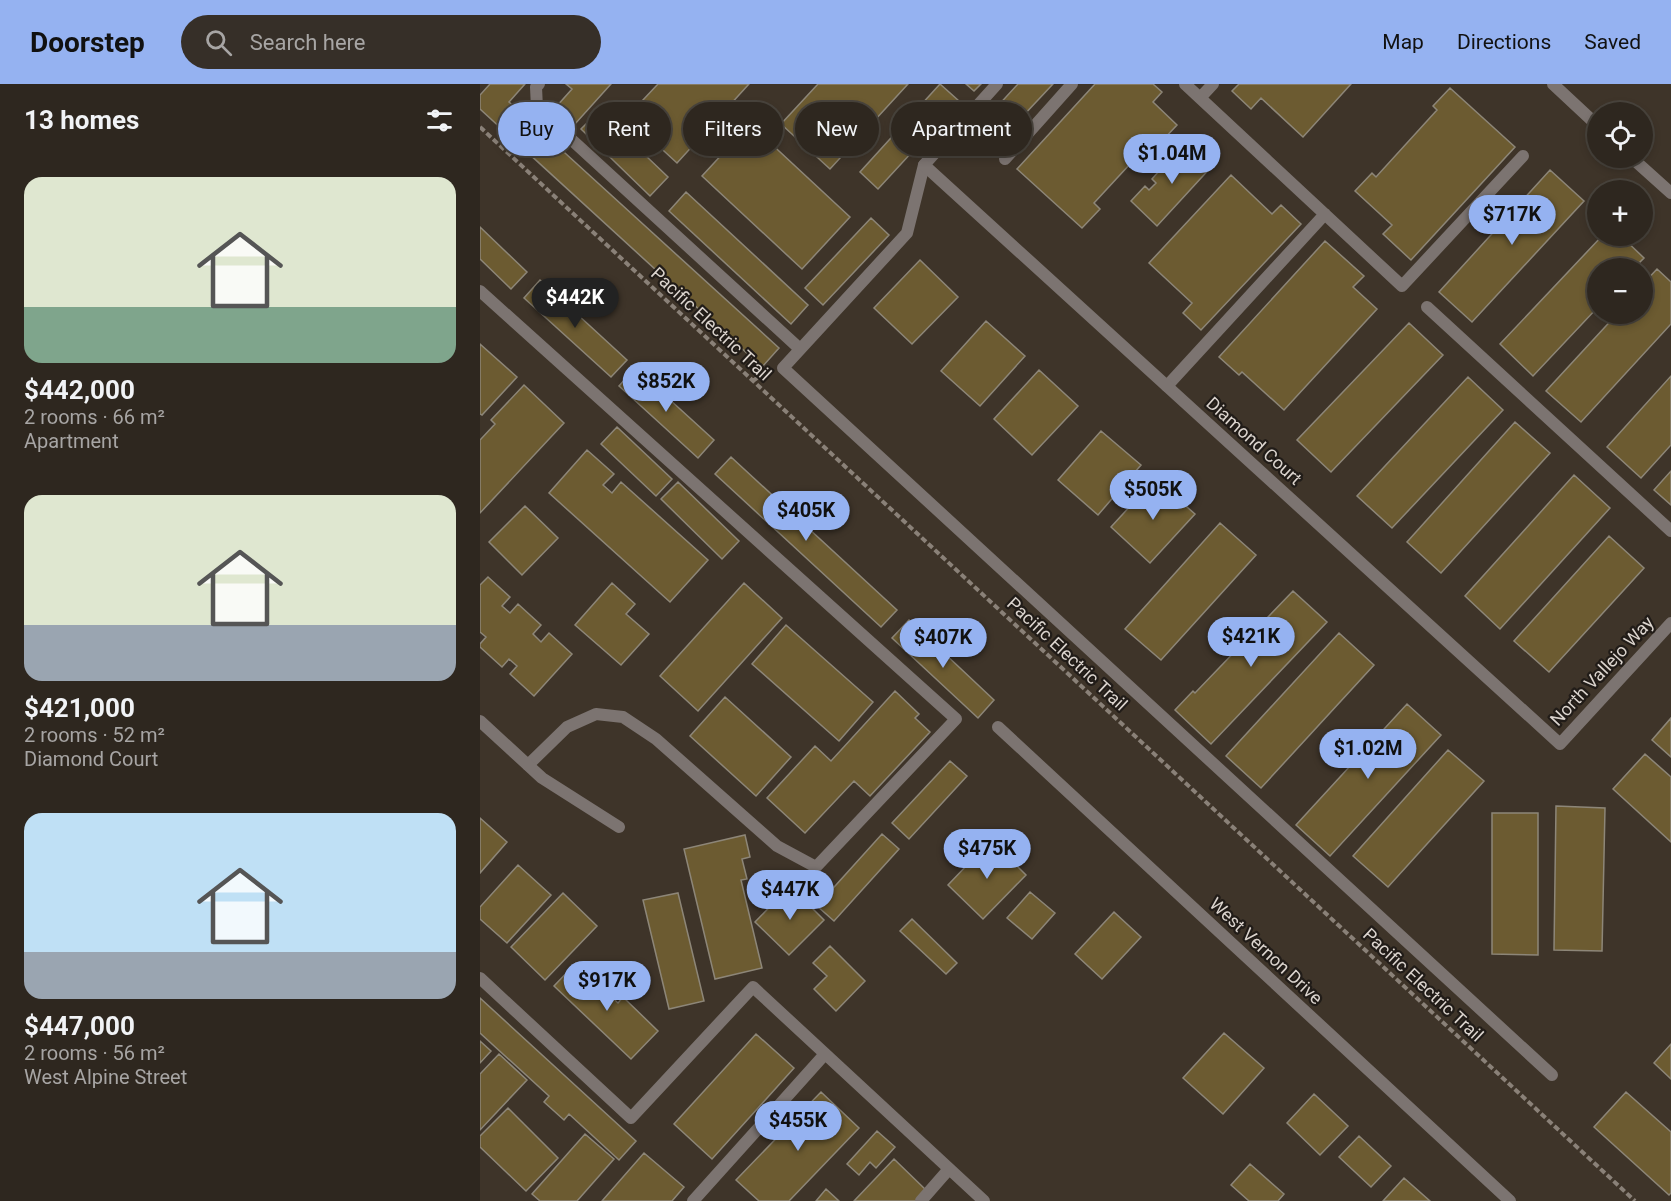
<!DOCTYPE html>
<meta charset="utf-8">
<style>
:root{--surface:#2e271f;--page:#362f28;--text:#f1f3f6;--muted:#a7a5a4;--line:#49443d;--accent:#95b2f1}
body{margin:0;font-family:Roboto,sans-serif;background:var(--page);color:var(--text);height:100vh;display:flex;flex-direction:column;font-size:22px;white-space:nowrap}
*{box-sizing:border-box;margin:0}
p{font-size:20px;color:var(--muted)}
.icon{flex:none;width:33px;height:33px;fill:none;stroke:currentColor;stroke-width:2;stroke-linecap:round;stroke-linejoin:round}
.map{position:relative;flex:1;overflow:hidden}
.details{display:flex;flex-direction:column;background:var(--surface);width:480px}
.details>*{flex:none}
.hud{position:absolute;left:18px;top:18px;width:570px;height:54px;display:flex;gap:12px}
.buttons{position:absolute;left:1107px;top:18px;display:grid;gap:12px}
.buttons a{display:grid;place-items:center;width:66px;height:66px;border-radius:50%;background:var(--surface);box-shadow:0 3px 9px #0003,0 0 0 2px var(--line);font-size:30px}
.price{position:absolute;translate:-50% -51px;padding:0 14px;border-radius:21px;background:var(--accent);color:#111;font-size:20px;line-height:39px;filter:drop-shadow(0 2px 3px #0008)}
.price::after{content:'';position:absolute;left:50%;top:36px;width:18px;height:14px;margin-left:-9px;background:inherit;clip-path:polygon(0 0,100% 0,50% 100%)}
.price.on{background:#222;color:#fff}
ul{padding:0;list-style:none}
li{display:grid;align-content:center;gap:12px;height:318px;padding:0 24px}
li span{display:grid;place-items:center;height:186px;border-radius:18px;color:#555}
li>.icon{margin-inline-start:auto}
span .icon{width:108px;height:108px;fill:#fffc;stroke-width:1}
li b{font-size:26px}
h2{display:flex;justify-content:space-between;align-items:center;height:72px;padding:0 24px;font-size:26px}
.tag{padding:0 21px;border-radius:27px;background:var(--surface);box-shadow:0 3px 9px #0003,0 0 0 2px var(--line);font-size:21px;line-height:54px}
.tag.on{background:var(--accent);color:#111}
header{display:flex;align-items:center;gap:36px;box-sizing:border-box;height:84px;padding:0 30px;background:var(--accent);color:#111}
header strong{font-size:28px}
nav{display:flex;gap:33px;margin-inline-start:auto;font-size:21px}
.search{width:420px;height:54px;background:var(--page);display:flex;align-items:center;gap:15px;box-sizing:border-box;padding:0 21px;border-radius:33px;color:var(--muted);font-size:22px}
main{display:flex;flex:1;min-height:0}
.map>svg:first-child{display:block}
</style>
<header>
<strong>Doorstep</strong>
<div class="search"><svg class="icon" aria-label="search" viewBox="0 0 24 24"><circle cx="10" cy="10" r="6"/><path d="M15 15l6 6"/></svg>Search here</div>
<nav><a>Map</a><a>Directions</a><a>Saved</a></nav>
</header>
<main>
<section class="details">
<h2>13 homes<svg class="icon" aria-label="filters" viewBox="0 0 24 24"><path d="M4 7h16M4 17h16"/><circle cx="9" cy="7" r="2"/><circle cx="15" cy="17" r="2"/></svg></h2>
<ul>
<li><span style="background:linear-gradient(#dfe7d0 70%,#7fa58c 0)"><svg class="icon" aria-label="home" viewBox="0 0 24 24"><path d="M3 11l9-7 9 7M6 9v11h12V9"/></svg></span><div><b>$442,000</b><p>2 rooms · 66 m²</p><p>Apartment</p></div></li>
<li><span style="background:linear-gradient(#dfe7d0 70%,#9aa5b1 0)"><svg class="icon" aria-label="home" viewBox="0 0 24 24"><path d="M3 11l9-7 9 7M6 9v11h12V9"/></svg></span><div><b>$421,000</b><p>2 rooms · 52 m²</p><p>Diamond Court</p></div></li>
<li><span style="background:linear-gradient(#bfe0f5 75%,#9aa5b1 0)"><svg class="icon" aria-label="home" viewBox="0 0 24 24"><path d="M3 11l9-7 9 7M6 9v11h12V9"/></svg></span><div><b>$447,000</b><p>2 rooms · 56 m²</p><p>West Alpine Street</p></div></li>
</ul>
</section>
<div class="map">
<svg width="1191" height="1117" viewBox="0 0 1191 1117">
<rect width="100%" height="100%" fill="#3e3429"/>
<path fill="#6c5b31" stroke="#8d8678" stroke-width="1.5" d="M10,0H45L29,18L299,264L282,283L0,25V11Z
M86,0H131L95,40L76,23L92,5Z
M178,0H269L197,79L147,33Z
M338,0H428L350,85L301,40Z
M460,0L479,17L398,105L380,88Z
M486,0H501L494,7Z
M538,0H573L510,67L492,50Z
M615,0H673L682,8L673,18L697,41L681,58L675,53L614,119L620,125L602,144L537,85Z
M759,0H871L823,53L781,14L771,25L752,7Z
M970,4L1035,63L931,176L903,150L912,141L875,107L892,89L896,93L957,26L953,22Z
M119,27L188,93L170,112L101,45Z
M270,40L370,133L322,185L222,92Z
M707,56L733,81L677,142L651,117L665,102L669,106L676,99L672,95L687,78L696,86L708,73L699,65Z
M1070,86L1104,117L992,238L959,208Z
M751,91L792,130L801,121L821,140L721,246L703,229L712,219L669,179Z
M206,108L328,221L311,240L189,127Z
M391,134L409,151L343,221L325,204Z
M0,143L47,188L31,205L0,175Z
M1122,152H1141L1164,174L1154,184H1118V223L1053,292L1020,260Z
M845,157L884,192L873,203L897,225L804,326L762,288L759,291L739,273Z
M440,176L478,213L432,260L394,224Z
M1177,185L1191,198V240L1101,338L1066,307L1137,230H1162V201Z
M60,196L147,276L131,293L44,214Z
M506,237L545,272L500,322L461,287Z
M929,239L963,271L851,388L817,356Z
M0,260L37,293L2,331L0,330Z
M155,284L234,356L218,374L139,302Z
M559,286L598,322L552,371L514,335Z
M1191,292V361L1161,394L1127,363Z
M988,293L1023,326L912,444L877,412Z
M44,301L84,339L0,429V356L15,340L11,336Z
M1035,338L1070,369L961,489L927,458Z
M137,343L192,395L176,412L121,360Z
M621,347L661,381L618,431L578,396Z
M107,366L134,390L123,401L132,409L141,398L228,476L190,518L69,409Z
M251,373L417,526L401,543L235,390Z
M1191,387V421L1174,406Z
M1094,391L1130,424L1020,545L985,512Z
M675,395L715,430L670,479L631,443Z
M198,398L259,457L242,475L181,415Z
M45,422L78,454L42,491L9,458Z
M740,439L776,471L681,576L645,545Z
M1129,452L1164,484L1069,588L1034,557Z
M8,493L30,513L22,522L30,529L38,520L61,541L53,550L61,558L69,549L92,570L54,612L30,590L37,582L29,575L22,583L0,563V560L6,553L0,548V501Z
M132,499L155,520L146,530L169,550L141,581L95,541Z
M264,499L302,534L218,627L180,592Z
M813,507L847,538L731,660L695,626L713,607L715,609Z
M429,536L514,616L498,634L412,554Z
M306,541L393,618L359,657L272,580Z
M859,549L894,581L781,704L746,672Z
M415,607L439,630L435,634L450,648L390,712L374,697L325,749L287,714L335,662L351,677Z
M245,613L311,673L276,712L210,652Z
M927,620L961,651L850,772L816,741Z
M1191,634V673L1172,656Z
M968,666L1004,697L908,803L873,772Z
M1165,670L1191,693V758L1133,705Z
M470,677L487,692L429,755L412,739Z
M1076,722L1125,724L1122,867L1074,866Z
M1012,729H1058V871L1012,870Z
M0,734L27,758L0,789Z
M402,750L419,765L354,837L337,822Z
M265,751L270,773L262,775L267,795L261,796L282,884L235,895L204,765Z
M511,756L546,791L503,835L468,801Z
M38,781L71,811L27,859L0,835V823Z
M310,802L344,836L309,871L275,838Z
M550,808L575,829L552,855L527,834Z
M83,809L117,842L65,896L31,863Z
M198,809L224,917L189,925L163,816Z
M634,828L661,853L622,895L595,870Z
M432,835L477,879L466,890L420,847Z
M350,862L385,897L356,927L334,905L347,892L333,879Z
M96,879L138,919L143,913L178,947L151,975L74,902Z
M0,914L156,1057L139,1076L89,1030L84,1036L64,1018L69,1012L0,949Z
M744,949L784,984L743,1030L703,994Z
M276,950L314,984L232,1075L194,1040Z
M0,957L11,967L0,979Z
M1191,960V995L1174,979Z
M19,970L47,996L0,1046V990Z
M341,1008L379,1044L309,1117H279L256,1096Z
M1146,1008L1191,1048V1109L1189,1111L1114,1043Z
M834,1010L868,1042L840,1071L807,1039Z
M28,1024L78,1074L46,1107L0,1063V1052Z
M397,1047L415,1063L396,1084L390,1078L379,1091L367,1080Z
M105,1050L134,1075L97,1117H60L52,1110Z
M879,1052L911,1082L891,1103L859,1073Z
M164,1069L204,1103L192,1117H122Z
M414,1075L448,1108L440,1117H374Z
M770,1080L804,1110L798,1117H769L751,1101Z
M924,1094L950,1117H903Z
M346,1105L359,1117H336Z"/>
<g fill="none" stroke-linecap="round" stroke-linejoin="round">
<path stroke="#8a8178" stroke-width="4" stroke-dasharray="6 3" stroke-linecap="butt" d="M0,43L1155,1117
M273,297L286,287"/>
<path stroke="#7c7471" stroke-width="12" d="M59,0L56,3L57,24L320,265
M517,0L444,81L427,149L303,284L1072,991
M705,0L720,14L733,0
M720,14L922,202L1043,72
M525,75L592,0
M0,207L476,635L336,783L297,762L176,655L143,633L116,630L87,643L48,681
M947,223L1191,447
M687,302L845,130
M0,894L151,1034L273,903L504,1117
M213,1117L345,970
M441,1117L469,1085"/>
<path stroke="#7c7471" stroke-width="12" d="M444,81L1080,660L1191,539
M0,637L62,694L139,743
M518,643L1030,1117"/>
<path stroke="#7c7471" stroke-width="12" d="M1073,0L1118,42
M1152,74L1191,109"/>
</g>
<g text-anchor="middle" stroke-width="4.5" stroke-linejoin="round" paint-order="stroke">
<g font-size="18" fill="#dbd4ce" stroke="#211c18">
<text transform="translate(231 240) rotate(43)" y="6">Pacific Electric Trail</text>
<text transform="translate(774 357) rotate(42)" y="6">Diamond Court</text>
<text transform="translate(587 570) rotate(43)" y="6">Pacific Electric Trail</text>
<text transform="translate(1122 587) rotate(-47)" y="6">North Vallejo Way</text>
<text transform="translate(786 867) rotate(43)" y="6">West Vernon Drive</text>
<text transform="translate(943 901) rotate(43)" y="6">Pacific Electric Trail</text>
</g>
</g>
</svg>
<div class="buttons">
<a><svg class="icon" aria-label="locate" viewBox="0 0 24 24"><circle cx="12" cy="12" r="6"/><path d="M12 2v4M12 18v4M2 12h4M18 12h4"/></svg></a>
<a>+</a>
<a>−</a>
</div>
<b class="price" style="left:692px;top:101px">$1.04M</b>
<b class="price" style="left:1032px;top:162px">$717K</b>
<b class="price on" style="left:95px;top:245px">$442K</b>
<b class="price" style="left:186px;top:329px">$852K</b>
<b class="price" style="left:673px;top:437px">$505K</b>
<b class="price" style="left:326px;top:458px">$405K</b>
<b class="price" style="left:771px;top:584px">$421K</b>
<b class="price" style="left:463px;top:585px">$407K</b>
<b class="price" style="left:888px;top:696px">$1.02M</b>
<b class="price" style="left:507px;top:796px">$475K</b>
<b class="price" style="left:310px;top:837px">$447K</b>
<b class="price" style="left:127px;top:928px">$917K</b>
<b class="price" style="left:318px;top:1068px">$455K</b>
<div class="hud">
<a class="tag on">Buy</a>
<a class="tag">Rent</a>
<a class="tag">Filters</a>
<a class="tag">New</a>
<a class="tag">Apartment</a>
</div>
</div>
</main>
